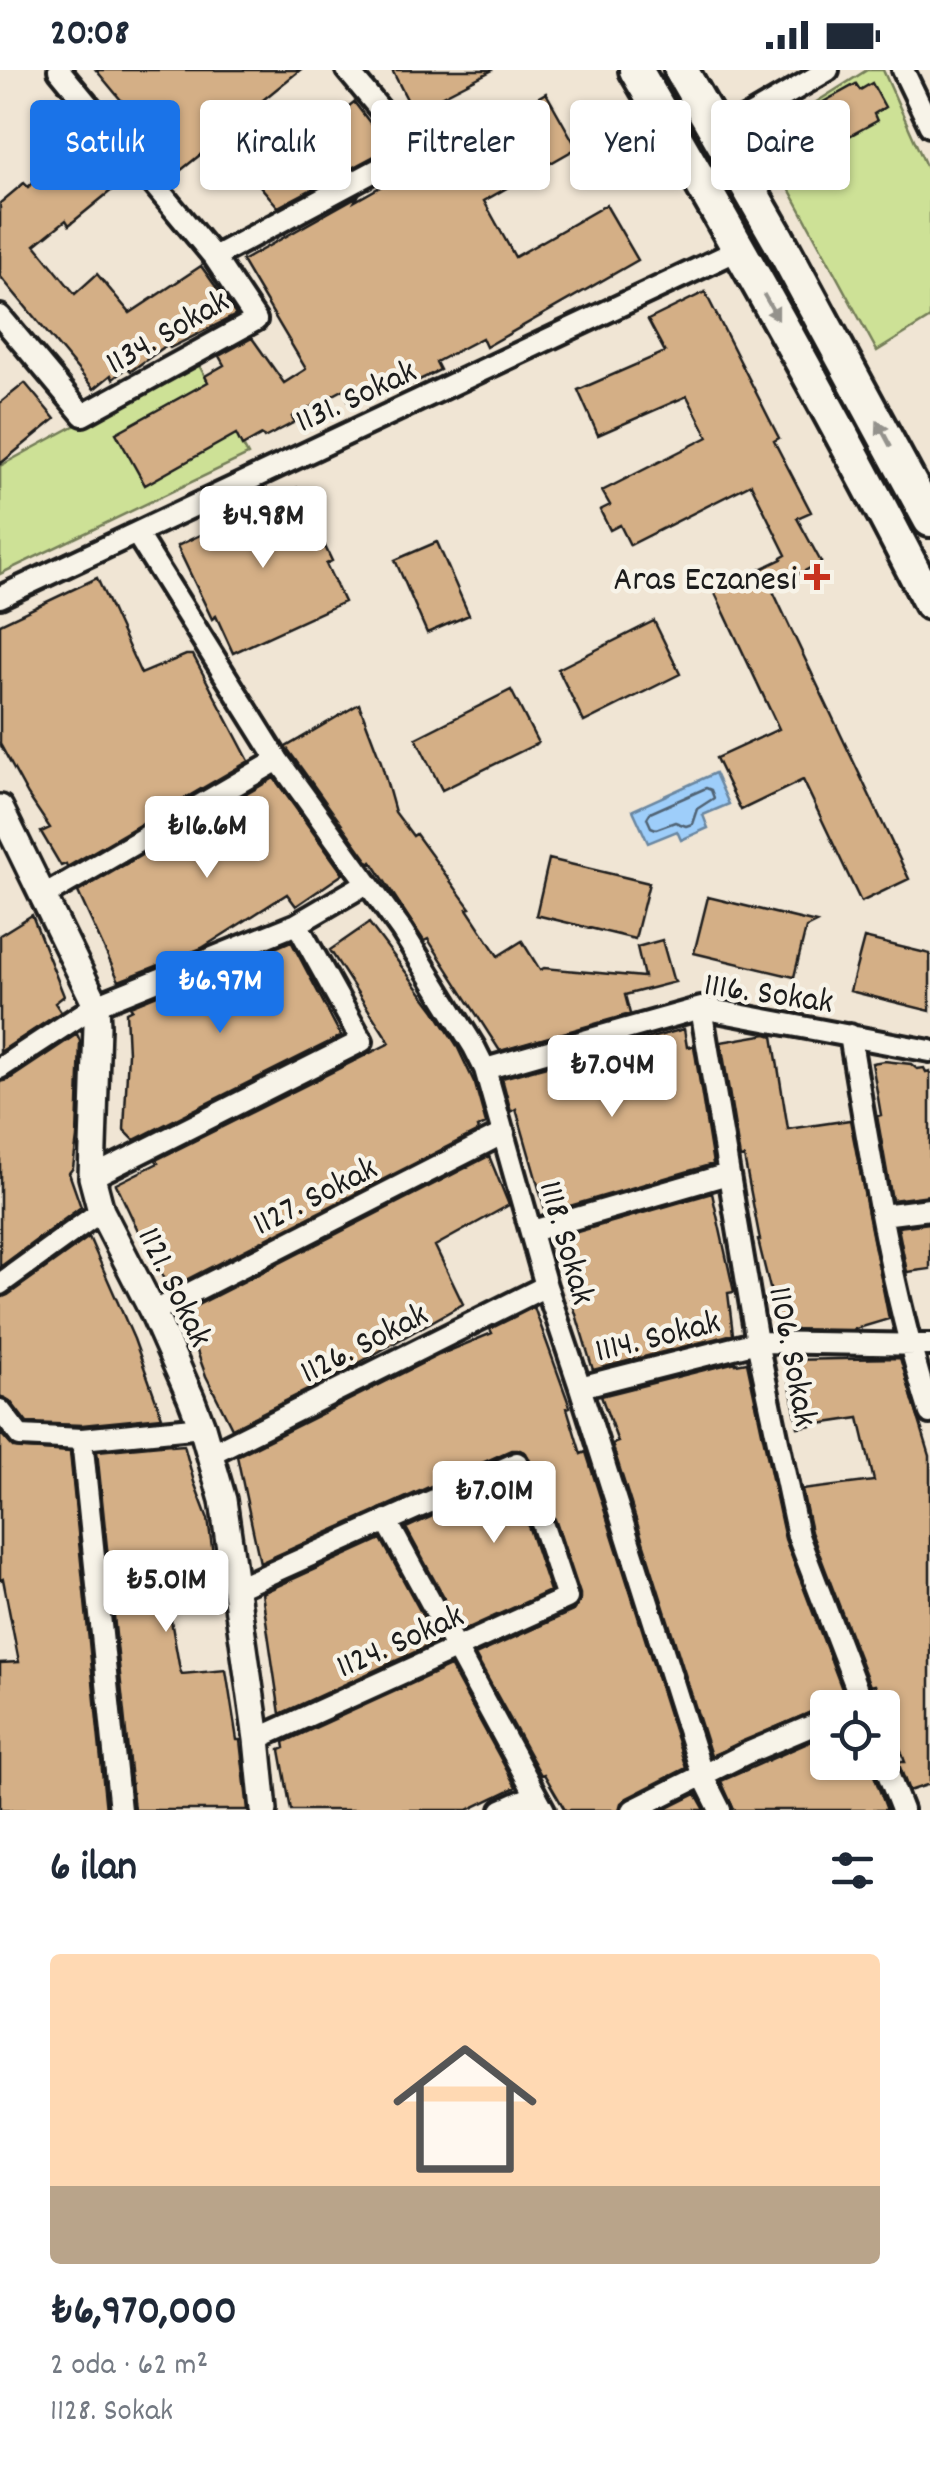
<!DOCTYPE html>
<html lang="tr">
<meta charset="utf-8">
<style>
:root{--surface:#fff;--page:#f6f6f7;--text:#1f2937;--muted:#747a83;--accent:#1a73e8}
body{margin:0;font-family:Dekko,sans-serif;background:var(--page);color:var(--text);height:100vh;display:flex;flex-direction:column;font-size:38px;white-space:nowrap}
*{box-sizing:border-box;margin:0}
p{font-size:32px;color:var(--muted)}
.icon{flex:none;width:55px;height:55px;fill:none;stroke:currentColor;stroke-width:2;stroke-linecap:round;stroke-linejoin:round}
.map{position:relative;height:1740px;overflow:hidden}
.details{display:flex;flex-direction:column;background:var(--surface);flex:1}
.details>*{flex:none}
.guide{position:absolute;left:30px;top:30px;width:870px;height:90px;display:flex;gap:20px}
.controls{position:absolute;left:810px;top:1620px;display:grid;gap:20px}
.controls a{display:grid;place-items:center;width:90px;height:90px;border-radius:10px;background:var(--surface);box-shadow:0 2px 8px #0004;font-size:50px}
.price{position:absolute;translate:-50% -85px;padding:0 22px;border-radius:10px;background:#fff;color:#222;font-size:32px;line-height:65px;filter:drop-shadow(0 2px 5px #0008)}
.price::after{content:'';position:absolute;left:50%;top:60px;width:30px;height:22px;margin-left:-15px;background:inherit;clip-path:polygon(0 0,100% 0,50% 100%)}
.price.current{background:var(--accent);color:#fff}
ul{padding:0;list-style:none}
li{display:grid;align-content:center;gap:20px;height:530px;padding:0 50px}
li span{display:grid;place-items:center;height:310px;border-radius:10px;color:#555}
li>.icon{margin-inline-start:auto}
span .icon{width:180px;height:180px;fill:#fffc;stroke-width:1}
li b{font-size:42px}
h2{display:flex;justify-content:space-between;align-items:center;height:120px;padding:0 50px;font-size:42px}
.chip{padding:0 35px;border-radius:10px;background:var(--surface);box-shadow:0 2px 8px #0004;font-size:35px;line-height:90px}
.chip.current{background:var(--accent);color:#fff}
.status{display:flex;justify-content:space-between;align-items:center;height:70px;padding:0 50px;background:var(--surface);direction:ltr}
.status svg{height:28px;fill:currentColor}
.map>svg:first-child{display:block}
</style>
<div class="status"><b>20:08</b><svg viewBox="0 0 49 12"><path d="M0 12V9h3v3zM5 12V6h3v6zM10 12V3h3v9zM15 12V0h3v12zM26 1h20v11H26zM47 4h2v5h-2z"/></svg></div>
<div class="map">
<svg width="930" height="1740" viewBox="0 0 930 1740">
<rect width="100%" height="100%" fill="#f0e5d4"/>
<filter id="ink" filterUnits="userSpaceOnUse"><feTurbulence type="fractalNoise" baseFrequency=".01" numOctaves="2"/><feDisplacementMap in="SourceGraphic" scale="20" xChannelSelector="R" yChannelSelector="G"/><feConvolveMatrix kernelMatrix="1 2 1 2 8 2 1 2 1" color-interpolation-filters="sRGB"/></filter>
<g filter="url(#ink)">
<path fill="#cde196" stroke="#747e59" stroke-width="2.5" d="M867,0H883L930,105V248L877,281L761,67Z
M196,290L248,385L0,504V396Z"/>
<path fill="#9ecefa" stroke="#6a87a1" stroke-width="2.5" d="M715,703L729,734L703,745L708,758L681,770L677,761L648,773L633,740Z"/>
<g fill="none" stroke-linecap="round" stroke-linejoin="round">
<path stroke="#506375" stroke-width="2.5" d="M706,718L711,720L714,728L697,739L692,754L686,756L675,752L656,759L651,757L647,748L650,743Z"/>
</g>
<path fill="#d4af86" stroke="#1c1c1c" stroke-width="2.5" d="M96,0H300L242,47L279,92L354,32L384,71L378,84L278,137L220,69L180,101Z
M392,0H493L413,41Z
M872,13L885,37L874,44L877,51L829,77L826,71L812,78L798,53L812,45L809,40L856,14L860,20Z
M546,23L577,78L484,131L515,187L606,135L638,190L486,277L482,268L436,292L440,300L409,315L403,304L349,331L343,320L292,347L295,352L264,368L262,365L242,376L236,364L145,415L116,363L208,312L205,306L224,295L219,286L252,268L284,313L306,299L242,191L358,126L355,131Z
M94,63L129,106L69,155L66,150L35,175L75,224L97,204L130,243L201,196L236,245L170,278L167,275L131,301L127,297L113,309L111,305L94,319L0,206V133L24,113L28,117Z
M705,222L779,368L774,371L811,442L797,448L821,492L772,519L909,809L861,832L803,710L741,740L716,688L779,659L714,521L782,489L781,488L786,485L751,414L630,475L620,455L610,460L600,440L610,435L602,421L708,367L687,326L598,365L578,320L665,282L648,250Z
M25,313L55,349L0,394V333Z
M297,418L332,491L326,494L344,532L233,583L216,546L212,549L177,476Z
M437,472L469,545L427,563L395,490Z
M97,508L141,604L186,585H193L249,691L67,797L66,794L61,796L41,762L50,758L28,725L0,674V554Z
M654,551L680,604L584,652L558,599Z
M511,620L538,673L442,720L416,668Z
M359,634L381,692L395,742L413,766L416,764L470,838L467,839L498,886L522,871L540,900L544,898L644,907L637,877L662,870L673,909L675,912L625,925L630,944L500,981L428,869L424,871L372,792L370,794L286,677Z
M274,708L343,804L296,836L287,824L202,878L119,911L78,822Z
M549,789L649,813L635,869L536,845Z
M708,827L816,853L806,858L794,907L694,883Z
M32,845L64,926L55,933L61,942L0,982V865Z
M369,853L435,941L456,974L475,1014L486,1054L477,1058L478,1061L170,1218L142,1169L116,1114L158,1093L156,1090L390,973L330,880Z
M864,868L930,884V941L850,921Z
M291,871L341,966L134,1070L124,1060L128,983L126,942L132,939L130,936L162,923L163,926Z
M684,959L687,977L694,976L713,1094L546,1143L516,1039L511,1042L502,1008Z
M77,964L80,971L77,1068L73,1098L69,1103L81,1137L0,1197V1012L8,1010Z
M767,964L773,966L788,1059L850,1050L889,1249L852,1260L780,1259L758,1170H760L744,1087L740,1088L721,972Z
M884,991L911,994L917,999L924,998L926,1002L930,1001V1125L892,1130L877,1046L881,1045L872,993Z
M489,1086L509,1135L435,1176L463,1234L343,1302L232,1358L206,1306L194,1273L198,1271L184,1242Z
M712,1123L734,1222L728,1223L733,1264L593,1300L553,1169Z
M930,1153V1199L907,1202L898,1157Z
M89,1167L134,1269L162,1347L82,1355L27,1353L10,1331L0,1326V1228L8,1225Z
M534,1237L570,1337L567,1338L581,1384L586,1382L686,1698L627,1728L621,1733L619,1740H565L544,1704L541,1705L475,1585L573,1541L580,1531V1524L556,1452L526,1383L520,1380H511L260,1493L237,1386L439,1285L492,1263L490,1259Z
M900,1288L930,1386V1714L909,1721L898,1692H905L880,1626L875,1615L870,1616L811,1462L802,1420L874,1411L859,1348L798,1357L785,1290Z
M736,1292V1294L747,1292L785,1469L845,1627L711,1686L612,1374L618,1372L601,1326Z
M0,1363L14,1378L70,1382L106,1740H0V1593L19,1592L3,1509L0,1510Z
M171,1374L172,1376L184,1375L194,1412L208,1449L218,1519L167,1528L180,1600L182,1604L226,1600L237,1670H240L248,1740H134L97,1381Z
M510,1411L530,1461L550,1521L462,1561L406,1458Z
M381,1469L437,1572L280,1644L262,1523Z
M450,1596L516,1717L468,1740H291L280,1680L285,1678L284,1672Z
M828,1664V1692H869L887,1740H734L721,1711Z
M696,1724L705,1740H664Z"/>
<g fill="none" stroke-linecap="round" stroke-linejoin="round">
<defs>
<path id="minor" d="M59,0L214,187
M903,0L930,56
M717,65L828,0
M0,246L83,345L256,250L214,187L414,80L347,0
M136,463L278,690L402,861L474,977L485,999L546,1216L580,1317L702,1704L720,1740
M0,527L738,180
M44,826L278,690
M701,938L757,1272L798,1466L864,1638
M850,965C871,1092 891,1220 930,1343
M0,998L96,935L297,854L367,813
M485,999L701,938L930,981
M92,1107L362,971L297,854
M882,1145L930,1139
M532,1161L728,1104
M0,1214L101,1141
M153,1242L504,1063
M580,1317L757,1272L930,1275
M0,1340L20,1366L82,1369L202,1357
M82,1369L120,1740
M210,1384L546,1216
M386,1450L544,1740
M235,1519L517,1393L543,1456L567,1528L257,1669
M882,1688L902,1740
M502,1740L535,1725
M633,1740L745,1684L828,1649"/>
<path id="tertiary" d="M0,738L96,935L97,956L92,1107L101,1141L153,1242L191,1328L202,1357L223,1430L257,1669L264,1740"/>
<path id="primary" d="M636,0C738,175 838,352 930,533
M681,0L778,169L930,450"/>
</defs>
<use href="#minor" stroke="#1c1c1c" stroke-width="28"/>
<use href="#tertiary" stroke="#1c1c1c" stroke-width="32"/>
<use href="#primary" stroke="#1c1c1c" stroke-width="40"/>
<use href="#minor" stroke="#f7f3e8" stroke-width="20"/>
<use href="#tertiary" stroke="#f7f3e8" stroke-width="25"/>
<use href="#primary" stroke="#f7f3e8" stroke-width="32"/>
</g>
<defs><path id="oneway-solid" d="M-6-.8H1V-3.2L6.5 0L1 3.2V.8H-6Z" transform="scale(2.5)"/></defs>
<g fill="#94928c">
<use href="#oneway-solid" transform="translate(771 237) rotate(60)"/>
<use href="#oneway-solid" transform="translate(884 364) rotate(-118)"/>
</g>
</g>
<path fill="#c8321e" stroke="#f7f3e8" stroke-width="4" d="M812 492h10v10h10v10h-10v10h-10v-10h-10v-10h10z"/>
<g text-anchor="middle" stroke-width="9" stroke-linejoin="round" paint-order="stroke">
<g font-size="35" fill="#1c1c1c" stroke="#f7f3e8">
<text transform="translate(166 260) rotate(-30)" y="12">1134. Sokak</text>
<text transform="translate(355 324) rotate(-25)" y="12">1131. Sokak</text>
<text transform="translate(769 921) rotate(8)" y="12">1116. Sokak</text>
<text transform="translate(314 1124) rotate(-27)" y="12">1127. Sokak</text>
<text transform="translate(569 1172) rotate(74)" y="12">1118. Sokak</text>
<text transform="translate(177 1216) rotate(64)" y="12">1121. Sokak</text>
<text transform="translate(657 1264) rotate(-14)" y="12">1114. Sokak</text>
<text transform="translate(363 1271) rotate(-27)" y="12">1126. Sokak</text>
<text transform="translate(795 1286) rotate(79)" y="12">1106. Sokak</text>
<text transform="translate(399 1569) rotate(-24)" y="12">1124. Sokak</text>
</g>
<g font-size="35" fill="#1c1c1c" stroke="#f7f3e8" text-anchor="end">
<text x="797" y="519">Aras Eczanesi</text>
</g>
</g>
</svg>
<div class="controls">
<a><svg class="icon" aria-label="locate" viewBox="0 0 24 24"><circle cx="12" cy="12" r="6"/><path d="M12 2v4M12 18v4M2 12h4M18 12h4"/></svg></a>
</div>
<b class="price" style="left:263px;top:501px">₺4.98M</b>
<b class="price" style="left:207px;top:811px">₺16.6M</b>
<b class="price current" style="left:220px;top:966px">₺6.97M</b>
<b class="price" style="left:612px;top:1050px">₺7.04M</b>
<b class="price" style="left:494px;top:1476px">₺7.01M</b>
<b class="price" style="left:166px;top:1565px">₺5.01M</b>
<div class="guide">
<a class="chip current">Satılık</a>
<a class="chip">Kiralık</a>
<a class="chip">Filtreler</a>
<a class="chip">Yeni</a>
<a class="chip">Daire</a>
</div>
</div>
<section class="details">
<h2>6 ilan<svg class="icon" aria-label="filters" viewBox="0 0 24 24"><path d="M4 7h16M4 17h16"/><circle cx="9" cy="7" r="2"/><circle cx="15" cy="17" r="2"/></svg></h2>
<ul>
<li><span style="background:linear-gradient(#ffd9b3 75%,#b9a48a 0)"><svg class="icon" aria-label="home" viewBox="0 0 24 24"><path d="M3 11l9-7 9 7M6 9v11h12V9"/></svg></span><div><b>₺6,970,000</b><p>2 oda · 62 m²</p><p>1128. Sokak</p></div></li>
</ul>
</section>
